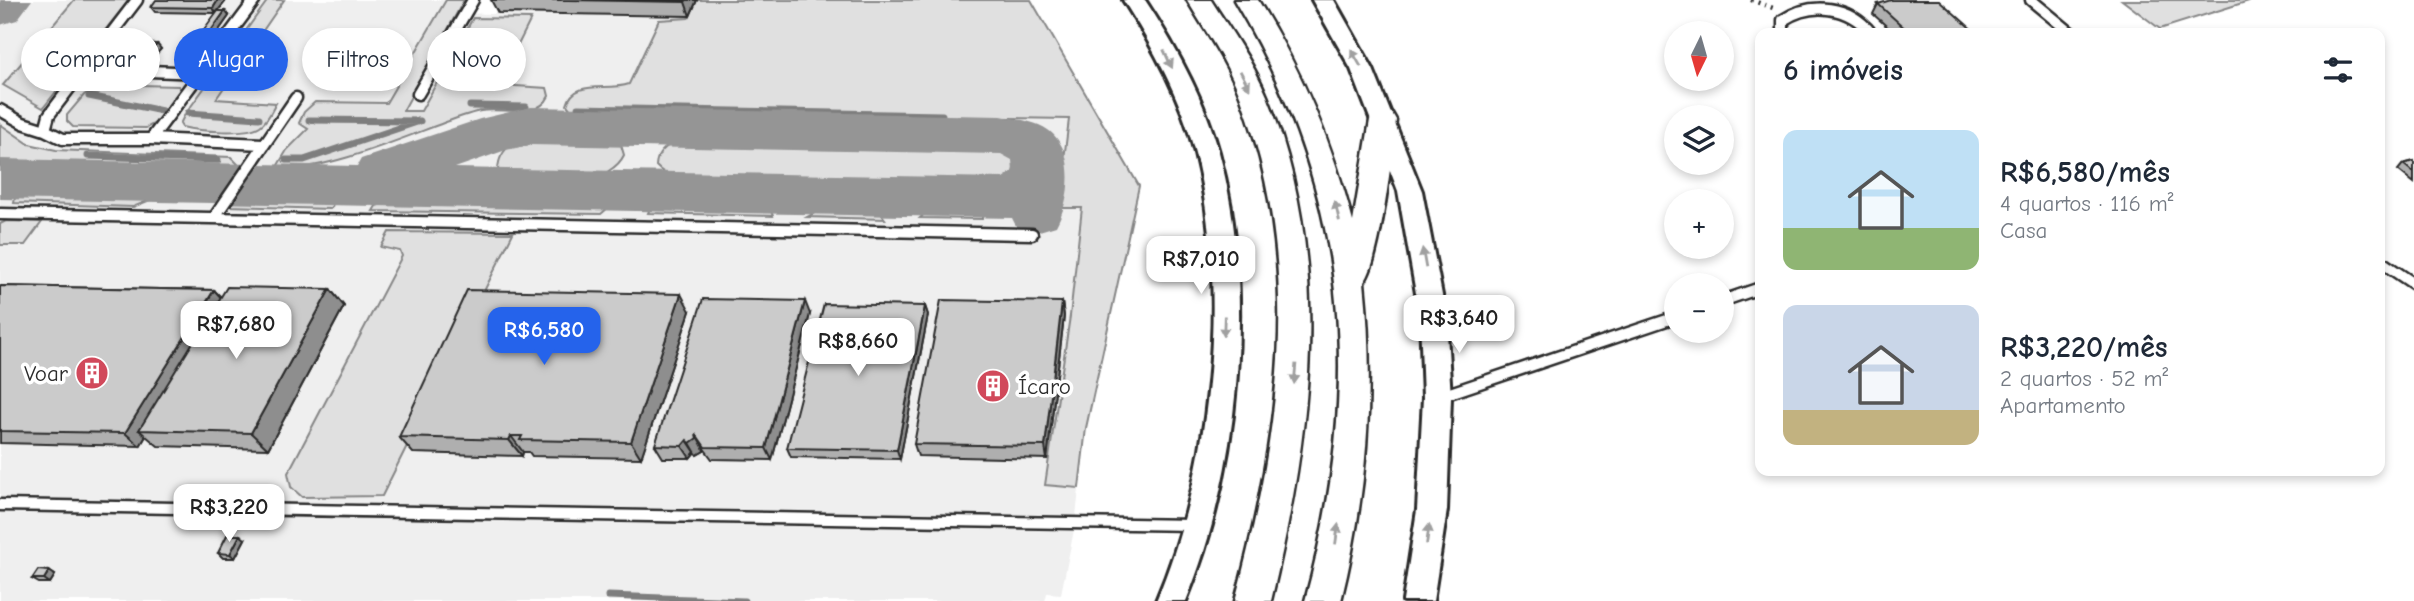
<!DOCTYPE html>
<html lang="pt">
<meta charset="utf-8">
<style>
:root{--surface:#fff;--page:#f6f6f7;--text:#1f2937;--muted:#747a83;--accent:#2563eb}
body{margin:0;font-family:"Comic Neue",sans-serif;background:var(--page);color:var(--text);height:100vh;display:flex;flex-direction:column;font-size:26px;white-space:nowrap}
*{box-sizing:border-box;margin:0}
p{font-size:23px;color:var(--muted)}
.icon{flex:none;width:38px;height:38px;fill:none;stroke:currentColor;stroke-width:2;stroke-linecap:round;stroke-linejoin:round}
.map{position:relative;flex:1;overflow:hidden}
.drawer{position:absolute;left:1755px;top:28px;width:630px;height:448px;display:flex;flex-direction:column;background:var(--surface);border-radius:14px;box-shadow:0 4px 10px #0003}
.drawer>*{flex:none}
.guide{position:absolute;left:21px;top:28px;width:665px;height:63px;display:flex;gap:14px}
.needle{width:46px;rotate:185deg}
.tools{position:absolute;left:1664px;top:21px;display:grid;gap:14px}
.tools a{display:grid;place-items:center;width:70px;height:70px;border-radius:50%;background:var(--surface);box-shadow:0 4px 10px #0003;font-size:35px}
.price{position:absolute;translate:-50% -60px;padding:0 16px;border-radius:14px;background:#fff;color:#222;font-size:23px;line-height:46px;filter:drop-shadow(0 2px 4px #0008)}
.price::after{content:'';position:absolute;left:50%;top:42px;width:21px;height:16px;margin-left:-10px;background:inherit;clip-path:polygon(0 0,100% 0,50% 100%)}
.price.selected{background:var(--accent);color:#fff}
ul{padding:0;list-style:none}
li{display:flex;align-items:center;gap:21px;height:175px;padding:0 28px}
li span{display:grid;place-items:center;flex:none;width:196px;height:140px;border-radius:14px;color:#555}
li>.icon{margin-inline-start:auto}
span .icon{width:84px;height:84px;fill:#fffc;stroke-width:1}
li b{font-size:30px}
h2{display:flex;justify-content:space-between;align-items:center;height:84px;padding:0 28px;font-size:30px}
.tag{padding:0 24px;border-radius:32px;background:var(--surface);box-shadow:0 4px 10px #0003;font-size:24px;line-height:63px}
.tag.selected{background:var(--accent);color:#fff}
.map>svg:first-child{display:block}
</style>
<div class="map">
<svg width="2414" height="601" viewBox="0 0 2414 601">
<rect width="100%" height="100%" fill="#fff"/>
<filter id="ink" filterUnits="userSpaceOnUse"><feTurbulence type="fractalNoise" baseFrequency=".0143" numOctaves="2"/><feDisplacementMap in="SourceGraphic" scale="14" xChannelSelector="R" yChannelSelector="G"/><feConvolveMatrix kernelMatrix="1 2 1 2 8 2 1 2 1" color-interpolation-filters="sRGB"/></filter>
<g filter="url(#ink)">
<path fill="#efefef" d="M0,0H464L458,13L494,14L502,0H1031L1088,101L1086,428L1075,525L1061,594L1047,593L1045,601H0Z"/>
<path fill="#e0e0e0" stroke="#868686" stroke-width="2" d="M74,0H129L43,108L3,85Z
M268,0H284L216,99L276,103C272,110 268,121 260,126C247,135 198,131 182,127L180,124L184,116Z
M446,0H464L403,111H421L473,18L531,19L498,85L547,88L549,96C538,120 502,107 481,111C474,112 467,115 460,117C413,133 328,172 281,168L278,165L287,150L308,129L299,123L304,112L315,102L386,103Z
M696,0H1031L1139,186L1086,428L1079,488L1045,485L1070,316L1082,208H1058L1069,119L572,111L567,105C574,78 608,92 629,84L659,20L688,18Z
M2122,0H2252L2160,29Z
M100,84L179,86L180,96L159,121L146,128L73,127L67,121V115L84,95Z
M0,124L29,144L56,150L231,157L238,164L234,169L0,166Z
M541,135L612,139L621,145L624,155C618,168 601,177 587,178C565,181 516,181 498,171C498,146 519,138 541,135Z
M715,135L1000,145L1013,152L1016,161L1012,176L1001,182L984,184L699,180C682,179 668,179 656,166C657,139 695,137 715,135Z
M33,192L144,195L152,196L153,199L133,207L14,203L15,198Z
M249,196C274,196 309,191 333,203L332,207L330,209L228,206L232,200Z
M399,199L588,200L605,202L608,208L601,214L373,211L376,206Z
M660,201C689,199 745,195 770,209L773,216L648,213L651,206Z
M856,203L879,211L885,219L807,217L826,207Z
M939,207H973L982,214V219L920,218L928,211Z
M6,221L42,222L25,245H0V224Z
M389,232L513,233L382,496L302,497L291,487L288,473L402,256L400,251L381,247Z"/>
<g fill="none" stroke-linecap="round" stroke-linejoin="round">
<path stroke="#7e7e7e" stroke-width="7" d="M89,96L162,111
M470,106L526,107
M578,108L942,115
M188,113L259,118
M88,156L218,160
M286,160H304L420,121L309,120
M608,596L744,601"/>
<path fill="#959595" fill-rule="evenodd" d="M0,0H32L17,20L0,25Z
M531,107L1001,116C1016,119 1035,121 1048,130C1077,151 1071,199 1056,226L1036,232L1016,226L1012,218L0,199V159L357,166L361,159L480,119ZM531,145L1001,154L1012,160L1013,171L1003,178L455,168L506,150Z"/>
<defs>
<path id="lane" d="M137,0L49,115L45,130L63,139H151
M255,0L151,139L263,144
M2031,0L2071,33
M1783,33V20C1812,1 1849,6 1871,33
M84,70L120,71
M149,71L201,73
M418,94L473,0
M0,110L23,123L45,130
M0,214L1032,234
M214,218L296,98
M2380,261L2414,284
M1722,301L1760,288
M1438,397L1676,317
M0,505L1193,525"/>
<path id="secondary" d="M1123,0H1145C1176,47 1204,98 1219,152C1256,289 1240,471 1186,601H1156C1211,471 1230,292 1195,153C1181,98 1153,47 1123,0Z
M1312,0H1334L1373,69L1422,191L1446,316L1451,398L1447,510L1433,601H1403L1417,510L1423,398L1420,316L1398,191L1351,69Z"/>
<path id="primary" d="M1187,0H1211C1231,31 1253,62 1267,96C1334,260 1311,434 1271,601H1235C1280,431 1304,267 1241,98C1228,63 1206,32 1187,0Z
M1234,0H1258C1302,71 1332,142 1353,222L1370,120L1374,113L1383,111L1392,113L1396,120C1392,152 1381,261 1364,282C1375,389 1367,496 1341,601H1305C1364,385 1350,194 1234,0Z"/>
</defs>
<use href="#lane" stroke="#2b2b2b" stroke-width="15"/>
<use href="#secondary" stroke="#2b2b2b" stroke-width="6"/>
<use href="#primary" stroke="#2b2b2b" stroke-width="5"/>
<path stroke="#2b2b2b" stroke-width="4.5" stroke-dasharray="2 5" stroke-linecap="butt" d="M1751,0L1776,9"/>
<use href="#lane" stroke="#fff" stroke-width="10"/>
<use href="#secondary" fill="#fff" fill-rule="evenodd"/>
<use href="#primary" fill="#fff" fill-rule="evenodd"/>
</g>
<path fill="#afafaf" stroke="#2b2b2b" stroke-width="2" d="M491,0H697L690,16L498,13Z
M225,2L218,11L229,16L207,47H199L195,42L216,13L155,12L151,7Z
M1878,4L1976,33H1894L1873,14Z
M157,44L161,49L153,57L157,62L145,77L115,76L107,66Z
M2414,161V183L2398,170L2403,164Z
M0,286L214,290L221,297L330,289L344,306L268,449L158,446L146,436L140,446L0,443Z
M1062,302L1064,316L1047,459L918,456L914,444Z
M925,306L928,315L900,459L791,457L787,448Z
M690,311L641,458L532,456L529,452H523L522,456L413,453L399,437Z
M810,314L772,460L712,459L703,447L704,451L697,455L695,452L690,458H663L655,445Z
M245,539L235,558H223L218,553Z
M49,571L55,575L50,583H39L32,579Z"/>
<path fill="#8e8e8e" stroke="#2b2b2b" stroke-width="2" d="M218,0H224L225,2L216,13L213,8Z
M686,0H697L690,16L685,2Z
M225,11L229,16L207,47L203,42Z
M157,44L161,49L154,57L150,52Z
M149,52L157,62L145,77L136,67Z
M330,289L344,306L268,449L251,433Z
M214,290L226,303L139,430L146,436L140,446L125,433Z
M681,294L690,311L641,458L631,442Z
M805,301L810,314L772,460L766,448Z
M1062,302L1064,316L1047,459L1045,446Z
M925,306L928,315L900,459L897,450Z
M696,434L703,447L704,451L697,455L690,443Z
M511,436L523,452L522,456L509,440Z
M687,440L695,452L690,458L682,446Z
M240,535L245,539L235,558L230,554Z
M49,571L55,575L50,583L44,579Z"/>
<path fill="#cbcbcb" stroke="#2b2b2b" stroke-width="2" d="M156,0H218L213,8L151,7Z
M568,0H686L685,2Z
M1891,0H1939L1976,33H1910L1878,4Z
M218,11H225L203,42H195Z
M145,43L157,44L150,52H139Z
M119,51L149,52L136,67L107,66Z
M2414,161V173L2403,164Z
M0,286L214,290L125,433L0,431Z
M227,287L330,289L251,433L139,430Z
M467,290L681,294L631,442L520,440L522,436H511L509,440L399,437Z
M703,299L805,301L766,448L705,447L696,434L697,438L690,443L687,440L682,446L655,445Z
M941,300L1062,302L1045,446L914,444Z
M824,304L925,306L897,450L787,448Z
M227,535H240L230,554L218,553Z
M38,570L49,571L44,579H32Z"/>
<defs><path id="oneway-solid" d="M-6-.8H1V-3.2L6.5 0L1 3.2V.8H-6Z" transform="scale(1.75)"/></defs>
<g fill="#a0a0a0">
<use href="#oneway-solid" transform="translate(1356 58) rotate(-120)"/>
<use href="#oneway-solid" transform="translate(1168 59) rotate(65)"/>
<use href="#oneway-solid" transform="translate(1245 80) rotate(62)"/>
<use href="#oneway-solid" transform="translate(1337 211) rotate(-103)"/>
<use href="#oneway-solid" transform="translate(1424 258) rotate(-100)"/>
<use href="#oneway-solid" transform="translate(1224 326) rotate(92)"/>
<use href="#oneway-solid" transform="translate(1295 374) rotate(95)"/>
<use href="#oneway-solid" transform="translate(1337 534) rotate(-82)"/>
<use href="#oneway-solid" transform="translate(1428 534) rotate(-82)"/>
</g>
</g>
<defs>
<symbol id="building-disc" viewBox="-11 -11 22 22"><circle r="9.5" fill="#d1495b" stroke="#fff"/><path d="M-4-6H4V6H1V3H-1V6H-4ZM-2.5-4.3h1.7v1.8h-1.7ZM.8-4.3h1.7v1.8H.8ZM-2.5-1h1.7V.8h-1.7ZM.8-1h1.7V.8H.8Z" fill="#fff"/></symbol>
</defs>
<g fill-rule="evenodd">
<use href="#building-disc" x="73" y="354" width="38" height="38"/>
<use href="#building-disc" x="974" y="367" width="38" height="38"/>
</g>
<g text-anchor="middle" stroke-width="7" stroke-linejoin="round" paint-order="stroke">
<g font-size="23" fill="#2b2b2b" stroke="#fff" text-anchor="end">
<text x="68" y="381">Voar</text>
<text x="1018" y="394" text-anchor="start">Ícaro</text>
</g>
</g>
</svg>
<div class="tools">
<a><svg class="needle" viewBox="-14 -14 28 28"><path d="M0-13l5 13h-10z" fill="#e53935"/><path d="M0 13l5-13h-10z" fill="#747a83"/></svg></a>
<a><svg class="icon" aria-label="layers" viewBox="0 0 24 24"><path d="M12 4l9 5-9 5-9-5zM3 14l9 5 9-5"/></svg></a>
<a>+</a>
<a>−</a>
</div>
<b class="price" style="left:1201px;top:296px">R$7,010</b>
<b class="price" style="left:1459px;top:355px">R$3,640</b>
<b class="price" style="left:236px;top:361px">R$7,680</b>
<b class="price selected" style="left:544px;top:367px">R$6,580</b>
<b class="price" style="left:858px;top:378px">R$8,660</b>
<b class="price" style="left:229px;top:544px">R$3,220</b>
<div class="guide">
<a class="tag">Comprar</a>
<a class="tag selected">Alugar</a>
<a class="tag">Filtros</a>
<a class="tag">Novo</a>
</div>
<section class="drawer">
<h2>6 imóveis<svg class="icon" aria-label="filters" viewBox="0 0 24 24"><path d="M4 7h16M4 17h16"/><circle cx="9" cy="7" r="2"/><circle cx="15" cy="17" r="2"/></svg></h2>
<ul>
<li><span style="background:linear-gradient(#bfe0f5 70%,#8fb573 0)"><svg class="icon" aria-label="home" viewBox="0 0 24 24"><path d="M3 11l9-7 9 7M6 9v11h12V9"/></svg></span><div><b>R$6,580/mês</b><p>4 quartos · 116 m²</p><p>Casa</p></div></li>
<li><span style="background:linear-gradient(#c9d6e8 75%,#c2b280 0)"><svg class="icon" aria-label="home" viewBox="0 0 24 24"><path d="M3 11l9-7 9 7M6 9v11h12V9"/></svg></span><div><b>R$3,220/mês</b><p>2 quartos · 52 m²</p><p>Apartamento</p></div></li>
</ul>
</section>
</div>
